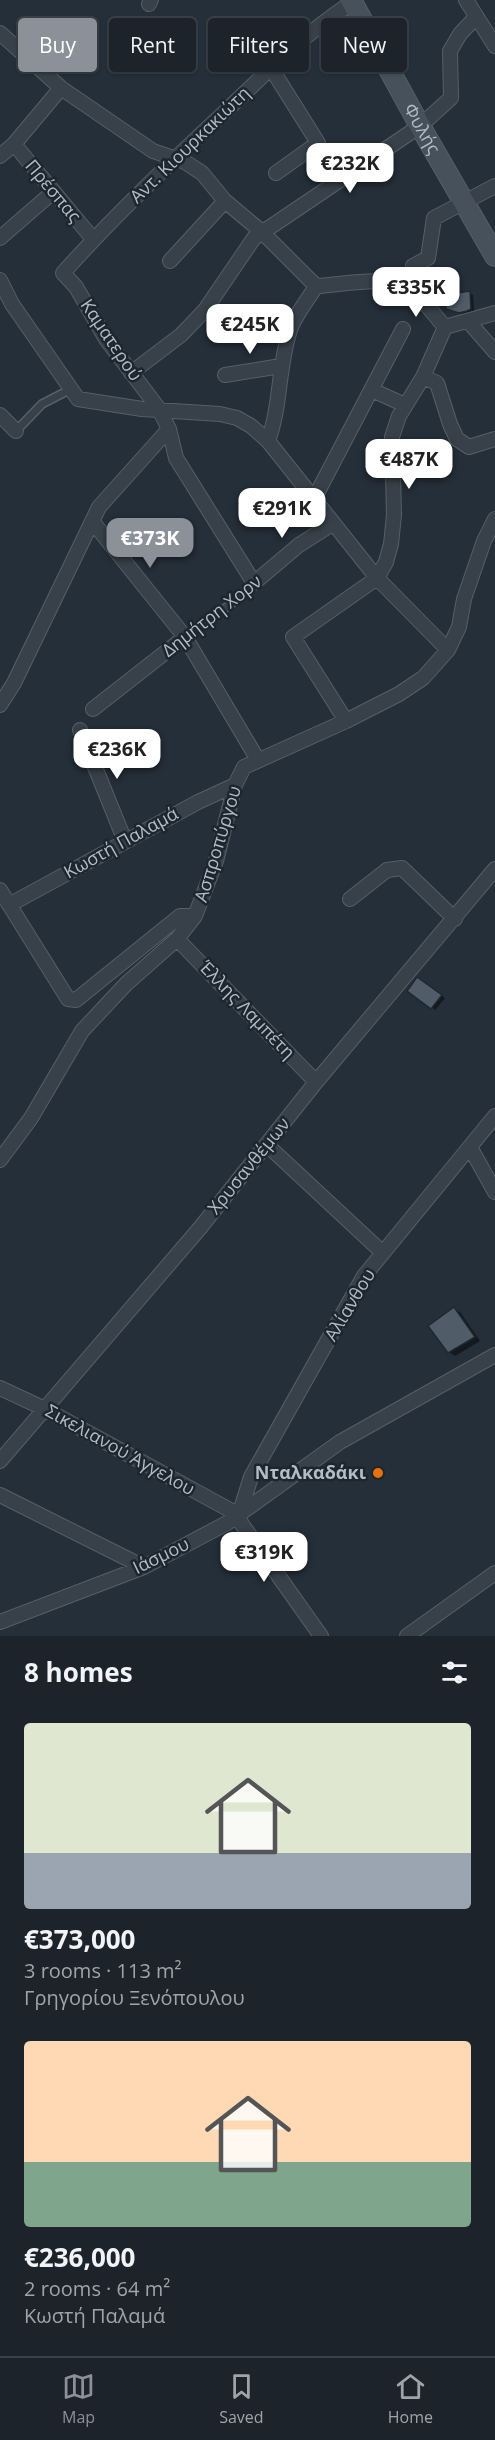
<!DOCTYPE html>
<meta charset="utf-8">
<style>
:root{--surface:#1c232b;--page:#292f37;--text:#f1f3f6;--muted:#a0a4a9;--line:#3a4047;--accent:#8c9099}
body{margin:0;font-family:"Open Sans",sans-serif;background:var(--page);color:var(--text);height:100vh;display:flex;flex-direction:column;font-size:22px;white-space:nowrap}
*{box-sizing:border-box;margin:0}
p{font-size:20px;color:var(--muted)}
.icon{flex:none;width:33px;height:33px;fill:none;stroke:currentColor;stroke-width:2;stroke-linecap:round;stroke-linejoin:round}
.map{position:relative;height:1636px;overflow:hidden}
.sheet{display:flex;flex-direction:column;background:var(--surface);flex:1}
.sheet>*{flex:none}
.guide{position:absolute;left:18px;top:18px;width:459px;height:54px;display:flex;gap:12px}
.price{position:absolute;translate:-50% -51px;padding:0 14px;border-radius:12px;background:#fff;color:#222;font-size:20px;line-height:39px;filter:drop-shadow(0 2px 3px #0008)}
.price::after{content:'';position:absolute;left:50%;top:36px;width:18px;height:14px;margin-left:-9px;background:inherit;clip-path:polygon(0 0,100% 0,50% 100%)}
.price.active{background:var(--accent);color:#fff}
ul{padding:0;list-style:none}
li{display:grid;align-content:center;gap:12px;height:318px;padding:0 24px}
li span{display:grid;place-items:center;height:186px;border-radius:6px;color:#555}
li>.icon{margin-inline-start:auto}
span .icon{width:108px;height:108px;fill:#fffc;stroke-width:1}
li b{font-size:26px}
h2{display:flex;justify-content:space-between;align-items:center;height:72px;padding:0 24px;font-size:26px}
.pill{padding:0 21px;border-radius:6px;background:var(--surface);box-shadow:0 2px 4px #0004,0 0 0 2px var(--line);font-size:21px;line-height:54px}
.pill.active{background:var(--accent);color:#fff}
.menu{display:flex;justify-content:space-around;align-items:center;height:84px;border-top:2px solid var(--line);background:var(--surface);font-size:16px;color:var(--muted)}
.menu a{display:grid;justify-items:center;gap:3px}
.menu .active{color:var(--accent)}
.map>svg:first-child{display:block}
</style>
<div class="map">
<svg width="495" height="1636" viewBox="0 0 495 1636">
<rect width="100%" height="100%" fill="#252f39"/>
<path fill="#0007" d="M470,293L473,295L474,311L464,314L451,311Z
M421,981L445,998L435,1010L432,1007Z
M454,1309L460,1312L480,1341L455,1356L449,1352Z"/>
<path fill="#505c67" stroke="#1f2830" stroke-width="1.5" d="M470,291L471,309L467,311L459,313L446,309L443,295Z
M417,977L442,995L431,1009L407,991Z
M454,1307L475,1337L448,1353L428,1326Z"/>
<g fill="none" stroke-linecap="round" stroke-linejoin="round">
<defs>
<path id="lane" d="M16,431L42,404L71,389
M185,637L235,601L254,583"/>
<path id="street" d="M466,0L495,46
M149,4L151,0
M0,33L61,88L153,151L185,162L202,173L225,201L262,232L316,286C342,285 387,274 409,289C423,298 434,315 445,327
M271,68L318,143L276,173
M14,144L93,239
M0,156L14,144L61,88
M0,238L53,192
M170,261L225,201
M0,280L12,304L78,399L142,409L220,414L237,418L251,426L268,441L377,578L448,650
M409,289L413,266L428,258L434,218L495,186
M468,321L495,352
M131,373L181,335L205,310L254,238L420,126L451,98L450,51L460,34L476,17
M225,375L281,366
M423,377L437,383L450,424L457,439L469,447L495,439
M372,390L405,405
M0,415L16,431
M268,441C281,406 278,367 290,330C295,315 308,300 316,286
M314,499L403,329
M92,521L185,637L258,760
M332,524L299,545L254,583L176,458L169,429L159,409L106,339L76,287L63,273C115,215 171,162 228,109C268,71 306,32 353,2
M0,705L14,683L99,507L169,429
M93,709L185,637
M346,721L293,637L377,578L386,562L391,544L394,515L392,437L399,416L423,377L445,327L495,313
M80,730L125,841
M0,890L68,999L76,1000L180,916H195
M350,899L387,870L402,868L455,919
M9,905L198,802L235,785
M177,939L316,1082
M267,1145L383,1253
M470,1147L495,1192
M0,1160L31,1118L82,1031L126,984L177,939L195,916L216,861L235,785L244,767L346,721L399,694L423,678L448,650L459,627L464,599L484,541L495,519
M0,1388L43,1408L239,1515
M0,1461L200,1228L316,1082L495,869
M0,1495L144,1567
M239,1515L251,1477L364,1276L495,1116
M239,1515L241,1523L321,1636
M0,1622L144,1567L227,1523L340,1442L495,1355
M407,1636L495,1573"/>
<g id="secondary">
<path id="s1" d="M351,0L420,126L495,256"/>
</g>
</defs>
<use href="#lane" stroke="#565f67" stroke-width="10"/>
<use href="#street" stroke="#565f67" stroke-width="16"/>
<use href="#secondary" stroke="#565f67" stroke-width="22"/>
<use href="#lane" stroke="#384149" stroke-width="7"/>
<use href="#street" stroke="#384149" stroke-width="14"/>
<use href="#secondary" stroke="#46515c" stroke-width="20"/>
</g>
<circle fill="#e8710a" stroke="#1d262e" stroke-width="2" cx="378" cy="1473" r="6"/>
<g text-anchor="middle" stroke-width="5" stroke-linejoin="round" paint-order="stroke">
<g font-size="18" fill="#b3bcc5" stroke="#1d262e">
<text dy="6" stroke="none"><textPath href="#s1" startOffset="147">Φυλής</textPath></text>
<text transform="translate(190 145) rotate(-44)" y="6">Αντ. Κιουρκακιώτη</text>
<text transform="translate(53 191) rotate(50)" y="6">Πρέσπας</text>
<text transform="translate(111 340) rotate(56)" y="6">Καματερού</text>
<text transform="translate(212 616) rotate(-38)" y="6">Δημήτρη Χορν</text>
<text transform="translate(121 843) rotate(-29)" y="6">Κωστή Παλαμά</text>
<text transform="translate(218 844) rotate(-73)" y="6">Ασπροπύργου</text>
<text transform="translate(247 1010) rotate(46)" y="6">Έλλης Λαμπέτη</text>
<text transform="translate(249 1166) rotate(-51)" y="6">Χρυσανθέμων</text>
<text transform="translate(350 1305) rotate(-59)" y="6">Αλίανθου</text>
<text transform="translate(120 1450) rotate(29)" y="6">Σικελιανού Άγγελου</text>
<text transform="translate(161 1556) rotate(-26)" y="6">Ιάσμου</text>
</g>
<g font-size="18" font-weight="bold" fill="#b3bcc5" stroke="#1d262e" text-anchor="end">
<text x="366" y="1479">Νταλκαδάκι</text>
</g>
</g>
</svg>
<b class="price" style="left:350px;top:194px">€232K</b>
<b class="price" style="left:416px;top:318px">€335K</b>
<b class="price" style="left:250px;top:355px">€245K</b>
<b class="price" style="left:409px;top:490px">€487K</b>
<b class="price" style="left:282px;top:539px">€291K</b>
<b class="price active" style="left:150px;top:569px">€373K</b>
<b class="price" style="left:117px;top:780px">€236K</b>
<b class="price" style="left:264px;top:1583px">€319K</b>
<div class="guide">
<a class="pill active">Buy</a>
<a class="pill">Rent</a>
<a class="pill">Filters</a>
<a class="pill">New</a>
</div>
</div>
<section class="sheet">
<h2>8 homes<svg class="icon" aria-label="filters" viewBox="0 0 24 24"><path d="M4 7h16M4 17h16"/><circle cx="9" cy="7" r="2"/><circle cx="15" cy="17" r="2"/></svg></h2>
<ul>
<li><span style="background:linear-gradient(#dfe7d0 70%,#9aa5b1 0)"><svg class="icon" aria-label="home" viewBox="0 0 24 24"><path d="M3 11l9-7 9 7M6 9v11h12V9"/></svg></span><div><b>€373,000</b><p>3 rooms · 113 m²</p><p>Γρηγορίου Ξενόπουλου</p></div></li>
<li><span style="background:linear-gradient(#ffd9b3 65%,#7fa58c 0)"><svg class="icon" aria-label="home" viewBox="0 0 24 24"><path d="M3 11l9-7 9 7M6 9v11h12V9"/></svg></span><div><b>€236,000</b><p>2 rooms · 64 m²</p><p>Κωστή Παλαμά</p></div></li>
</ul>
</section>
<nav class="menu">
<a class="active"><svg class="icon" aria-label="map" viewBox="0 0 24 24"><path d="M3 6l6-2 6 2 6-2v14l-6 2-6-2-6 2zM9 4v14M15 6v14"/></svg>Map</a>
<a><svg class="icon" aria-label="saved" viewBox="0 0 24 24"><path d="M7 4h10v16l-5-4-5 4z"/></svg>Saved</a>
<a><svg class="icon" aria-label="home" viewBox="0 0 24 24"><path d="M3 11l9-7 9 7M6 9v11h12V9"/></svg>Home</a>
</nav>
